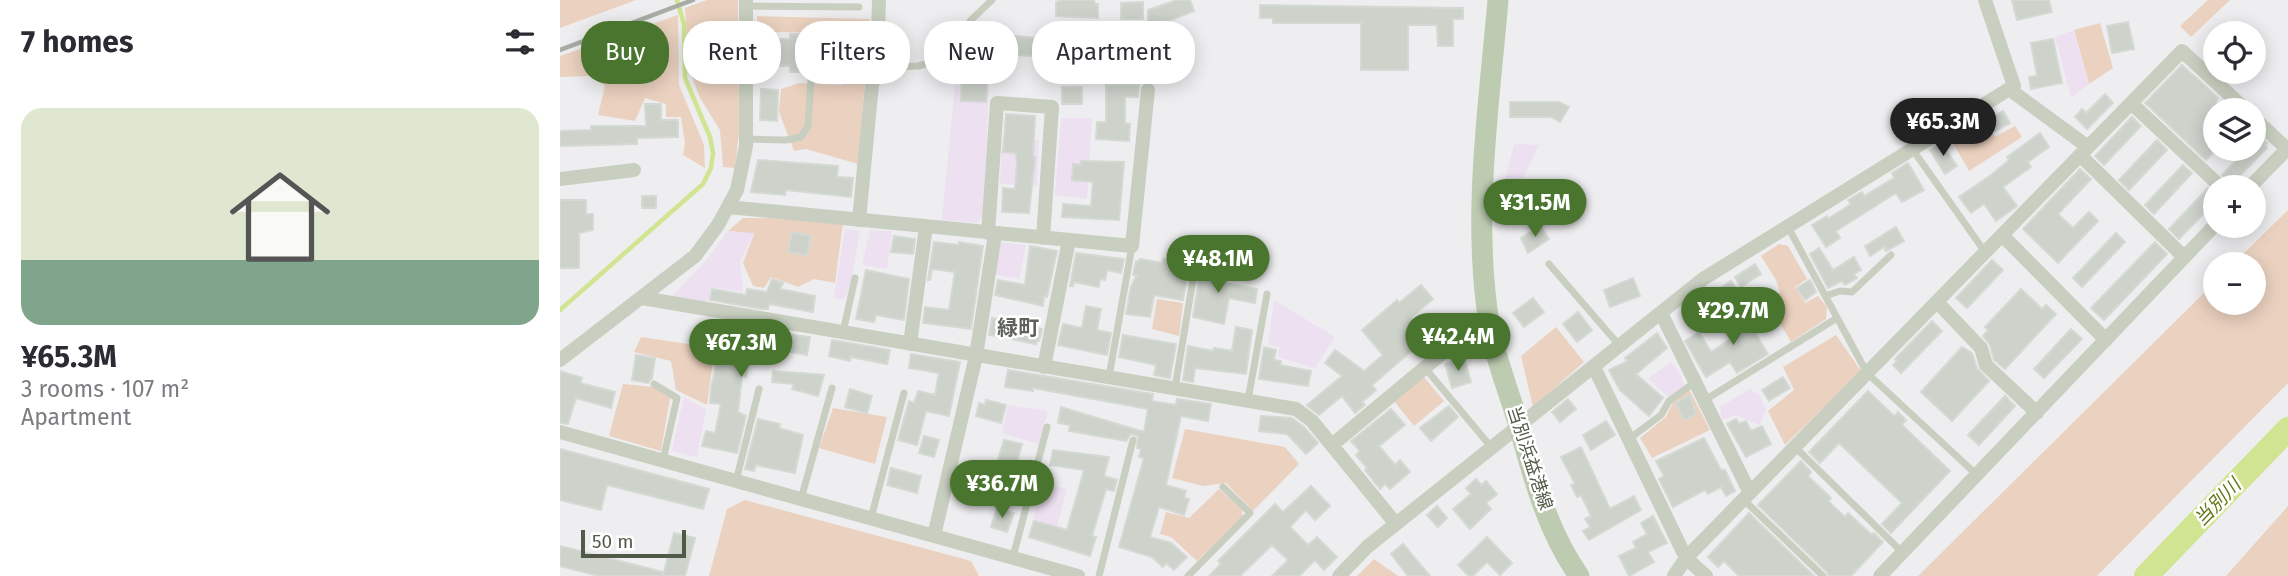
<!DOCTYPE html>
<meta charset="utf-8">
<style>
:root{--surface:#fff;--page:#f7f7f7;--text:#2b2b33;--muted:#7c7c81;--accent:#49752e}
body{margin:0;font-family:"Fira Sans","Noto Sans JP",sans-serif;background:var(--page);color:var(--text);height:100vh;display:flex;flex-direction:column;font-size:26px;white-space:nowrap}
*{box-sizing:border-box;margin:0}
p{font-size:23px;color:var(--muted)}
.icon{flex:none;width:38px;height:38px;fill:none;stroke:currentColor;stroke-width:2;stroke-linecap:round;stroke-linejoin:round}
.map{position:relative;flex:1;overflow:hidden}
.drawer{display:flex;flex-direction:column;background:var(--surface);width:560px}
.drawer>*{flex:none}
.top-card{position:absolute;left:21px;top:21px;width:665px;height:63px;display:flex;gap:14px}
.controls{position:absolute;left:1643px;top:21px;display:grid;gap:14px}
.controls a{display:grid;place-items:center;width:63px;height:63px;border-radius:50%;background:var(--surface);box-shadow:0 4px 18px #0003;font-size:35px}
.scale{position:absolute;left:21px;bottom:18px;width:105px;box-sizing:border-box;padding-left:7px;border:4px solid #515a48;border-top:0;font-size:19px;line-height:24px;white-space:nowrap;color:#515a48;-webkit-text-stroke:5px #fff;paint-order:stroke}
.price{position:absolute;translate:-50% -60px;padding:0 16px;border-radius:24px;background:var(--accent);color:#fff;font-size:23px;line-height:46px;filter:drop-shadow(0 2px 4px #0008)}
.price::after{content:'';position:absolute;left:50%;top:42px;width:21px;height:16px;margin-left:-10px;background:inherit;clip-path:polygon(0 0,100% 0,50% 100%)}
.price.active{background:#222;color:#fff}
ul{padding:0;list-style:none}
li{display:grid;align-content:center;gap:14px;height:371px;padding:0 21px}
li span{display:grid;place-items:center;height:217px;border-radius:21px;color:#555}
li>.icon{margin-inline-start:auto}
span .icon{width:126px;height:126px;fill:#fffc;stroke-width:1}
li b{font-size:30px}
h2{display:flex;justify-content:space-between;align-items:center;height:84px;padding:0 21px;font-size:30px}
.pill{padding:0 24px;border-radius:28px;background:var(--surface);box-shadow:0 4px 18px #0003;font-size:24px;line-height:63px}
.pill.active{background:var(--accent);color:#fff}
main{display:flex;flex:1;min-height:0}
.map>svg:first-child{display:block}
</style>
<main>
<section class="drawer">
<h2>7 homes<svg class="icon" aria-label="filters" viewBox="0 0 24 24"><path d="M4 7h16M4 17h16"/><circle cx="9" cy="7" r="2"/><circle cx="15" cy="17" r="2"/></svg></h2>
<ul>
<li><span style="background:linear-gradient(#dfe7d0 70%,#7fa58c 0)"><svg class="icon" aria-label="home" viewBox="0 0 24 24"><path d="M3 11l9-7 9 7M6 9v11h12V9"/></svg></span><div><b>¥65.3M</b><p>3 rooms · 107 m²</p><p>Apartment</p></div></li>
</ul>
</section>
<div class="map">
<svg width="1728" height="576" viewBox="0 0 1728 576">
<rect width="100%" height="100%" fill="#eeeef0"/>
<path fill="#ebd2c0" d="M0,0H76L0,28Z
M147,0H178L179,133L175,168L163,167L160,130L140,98L129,69L125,8Z
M1648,0H1670L1631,37L1620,26Z
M118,15L119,85L144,145L145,168L123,155L125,143L121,117H106V104L85,98L75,121L38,115L45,86L30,76L0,77V56Z
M197,16L310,19L298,164L246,149L234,151L219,112L221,89L239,83L282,85L286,33L211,32L206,59H197Z
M1540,23L1553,68L1529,84L1514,30Z
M1421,115L1435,137L1455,126L1462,137L1409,171L1389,136Z
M1728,210V383L1537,576H1358L1655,282L1656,303H1694V264H1673Z
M183,218H235L283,223L275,283L254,279L238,287L211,277L204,288L193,286L183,263L194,234L168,231Z
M1219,244L1228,246L1247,279L1235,287L1245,303L1258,296L1267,307L1266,319L1231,342L1208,303L1220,292L1216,280L1201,256Z
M597,299L623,303L619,336L592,329Z
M996,327L1024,362L973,407L961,356Z
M1276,335L1301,371L1225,445L1208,411L1234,390L1223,367Z
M81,337L155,348L147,405L116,390L111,361L74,352Z
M864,377L884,401L854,426L834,401Z
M63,384L94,387L110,398L101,451L49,436Z
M1129,389L1150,430L1092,458L1080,438L1106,417L1113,402Z
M273,408L327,417L315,464L259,448Z
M625,429L725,447L739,464L693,511L666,483L643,486L612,478Z
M659,489L682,510V517L637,561L611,537L600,534L606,512L629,518Z
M185,500L411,561L419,576H149L167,509Z
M1728,506V576H1666Z
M814,559L838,576H797Z"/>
<path fill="#ece0f1" d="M1514,30L1529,84L1511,98L1495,37Z
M395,85L429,86L423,217L416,223L382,220Z
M501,118H532L527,199L495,195Z
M442,140H479L477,186L440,184Z
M954,144L979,145L949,207H944L945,179Z
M285,229L300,231L291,282L284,300L274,297Z
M310,230L332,231L327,269L302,265Z
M168,231L194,233L180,262L183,292L151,287L148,302L112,296L145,262Z
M439,242L466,245L459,279L433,274Z
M714,300L775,337L755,368L718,357L720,347L708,345Z
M1111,362L1118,370L1125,386L1110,398L1088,379Z
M1190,389L1200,396L1206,409L1200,425L1175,415L1162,420L1160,407Z
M124,397L146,410L137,457L112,451Z
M448,405L488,411L478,444L442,433Z
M483,483L507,489L493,541L469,534Z"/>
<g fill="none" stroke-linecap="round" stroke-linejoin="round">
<path stroke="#d0e491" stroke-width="4.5" d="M0,310L143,184L151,168L153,153L150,137L125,78L124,24L117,0"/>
<path stroke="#d0e491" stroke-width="24" d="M1586,576L1728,429"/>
</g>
<path fill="#cdd2cb" stroke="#d4d9d3" stroke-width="2" d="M503,0H534L535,4H538V18L496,16V2Z
M617,0H630L634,11L601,24V26H588V10Z
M1452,0H1489L1492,12L1457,20Z
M583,2V19H561V3Z
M700,5L903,8V19H893V46H878L877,25H848V70H801V23H713V18H700Z
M1568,22L1574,49L1552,53L1547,26Z
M417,32L486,39L484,57L457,55L459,48L453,44L436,51L416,49Z
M230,34H280L279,59H252V72H230V66H217V39H230Z
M1493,39L1502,83L1471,89L1469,77L1477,76L1471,43Z
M449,59V72H428L426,102L401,101L402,62L437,63Z
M1622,65L1658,98L1656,101V150L1646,160L1585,103Z
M546,85H579L578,97H565V123L570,124L569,141L536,139L537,122H546Z
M502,87H522V104H502Z
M201,89L218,90L217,121L200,120Z
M1545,94L1553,103L1527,129L1515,117L1522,109L1526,113Z
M950,102H999L1009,107L1000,122L991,117H950Z
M85,104H101V120H118V137L77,138V144L0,146V131L31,130V126H86Z
M1443,111L1450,123L1435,131L1429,119Z
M446,114L475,116L473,156L475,157L469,213L442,212L443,188L455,189L457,164L456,153L443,152Z
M1572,117L1581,126L1544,165L1535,156Z
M1480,133L1489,147L1468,162L1471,167L1443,187L1457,206L1436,221L1424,204L1411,213L1399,197L1431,175L1449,160L1447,157Z
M1694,135L1697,138L1699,136L1707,143L1705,145L1707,148L1670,186L1662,175L1687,149H1694Z
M1597,140L1607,150L1569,190L1559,180Z
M1381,143L1397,166L1385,174L1370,150Z
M198,160L278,166L277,177L293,178L291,197L226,190L225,195L191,192Z
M521,161L564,162L559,220L502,217L503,204L531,206L533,182L512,180L513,164L520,165Z
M1348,163L1364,190L1342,202L1336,193L1276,231L1280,238L1266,247L1252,225L1267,216L1268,219L1291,204L1288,200L1302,192L1304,196L1334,178L1332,173Z
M1623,165L1632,173L1594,214L1585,205Z
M1520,169L1531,179L1498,214L1513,228L1529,212L1538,221L1498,263L1463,229Z
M1648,188L1656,195V201L1619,239L1609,229Z
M82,196H96V208H82Z
M0,200H26V214H33V230L19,233V268H0Z
M980,226L989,239L968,253L961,238Z
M1336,227L1344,241L1326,251L1324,247L1310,256L1305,246Z
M232,232L251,236L247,255L228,252Z
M1556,233L1565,242L1522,287L1513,278Z
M334,236L355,239L353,254L331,252Z
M374,242L399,245V242L423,246L411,329L363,323L365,307L389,310L395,272L372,269L370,280H368Z
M1595,242L1607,254L1544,320L1531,308Z
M470,246L497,251L487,297L484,296L483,306L435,295L438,280L465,285Z
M1259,248L1273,270L1294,257L1301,270L1294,274L1297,278L1285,285L1282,281L1268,288L1250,254Z
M516,253L564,259L561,273L547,270L545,280L540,279L539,287L514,282L513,286H510Z
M580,259L602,263L603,259L629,264L623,300L594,295L590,317L566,314L571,286L577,275H573L576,261H579Z
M1432,260L1443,270L1407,308L1396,298Z
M1195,264L1201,274L1181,287L1175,277Z
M641,266L668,271L666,283L697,289L695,303L669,298L664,324L633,317Z
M306,270L349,279L344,320L316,315L314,322L296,319Z
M1073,278L1080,296L1050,307L1044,290Z
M212,279L223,283L220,289L255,296L253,312L209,304L208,309H202L150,300L152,289L186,295L187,289L207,292Z
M1250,280L1256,292L1245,300L1237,288Z
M1171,281L1182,297L1150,318L1153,324L1141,332L1127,311Z
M861,285L873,299L851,317L868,337L812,385L816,390L802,402L805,405L795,413L782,396L759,415L749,407L747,405L782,376L765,363L775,350L804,371L823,355L802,330L837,300L839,303Z
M1461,289L1482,309L1486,305L1496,314L1445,369L1434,360L1430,345L1423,336L1428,330L1425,327Z
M973,298L984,312L964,327L953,313Z
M526,306L541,309L537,330L551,333L547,355L498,345L503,324L522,328Z
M1207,307L1216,322L1196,334L1208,354L1177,373L1170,362L1146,377L1125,341L1139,332L1151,352L1188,327L1184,322Z
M1018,312L1032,330L1017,342L1003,324Z
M432,318L482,329L479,341H477L476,344L429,335Z
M1372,321L1382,331L1341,373L1333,365L1337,361L1335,359Z
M174,323L198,328V330L250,337L247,355L203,347L202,351L190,349L186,377L182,376L178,412L186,416L177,453L142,446L146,431L155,433L161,404L150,403L151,389L158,356H161L166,331L173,332Z
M676,327L692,330L686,374L635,368L633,382L623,380L628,346L653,351L654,348L672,351Z
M1511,329L1522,339L1484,378L1474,369Z
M1097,333L1107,348L1076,374L1103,398L1089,416L1060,390L1049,370L1068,361L1065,358Z
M563,335L616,344L610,378L594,375L596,365L559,357Z
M272,340L330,350L327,364L291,357L290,361L269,356Z
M704,347L716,350L714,360L721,361L720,365L751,371L748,386L699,379Z
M1402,347L1412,353L1417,368L1429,381L1392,421L1361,392Z
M351,354L400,362L389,416L366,411L357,445L338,440L349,401L354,403L358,391L375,395L379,373L349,368Z
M76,355L95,358L92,378L88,383L72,380Z
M904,358L911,382L892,388L885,364Z
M448,370L593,394L592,401L616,405L617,399L651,404L648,421L621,416L606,485L626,491L624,498L629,499L624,515L599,507L590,537L611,543L627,557L614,570L606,563L603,567L592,557L559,547L584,458L579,457L581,449L577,448L578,436L571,434L566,441L509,431L510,425L498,423L501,407L584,432L588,409L473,388V391L445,387Z
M0,371L22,378L20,383L55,392L51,408L16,398L8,424L0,423Z
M213,371L264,375L258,396L232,389L234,384L212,382Z
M1223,377L1230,388L1209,401L1202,390Z
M290,389L312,396L307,413L285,407Z
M1308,391L1333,415L1335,416L1338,412L1346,420L1342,425L1390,471L1331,533L1322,524L1342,503L1279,443L1260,463L1249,452Z
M1130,395L1136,414L1124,420L1116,403Z
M1445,396L1455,406L1419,445L1408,435Z
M1008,399L1016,409L1000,422L992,412Z
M426,400L446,405L441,423L416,416L419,403L425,405Z
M889,406L898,417L871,441L860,428Z
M831,409L845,425L819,446L835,465L840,460L850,472L830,489L825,484L820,489L805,470L807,468L796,455L800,451L791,441Z
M701,416L732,418L744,427L758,443L746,454L727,434L699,431Z
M198,419L220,424L219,428L243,435L235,473L196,465L194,471L185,469Z
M1176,419L1179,424L1186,421L1191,431L1202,426L1211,444L1186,457L1167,424Z
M1046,421L1055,435L1031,450L1023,435Z
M364,436L379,440L374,457L359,453Z
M1144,438L1161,470H1165L1175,491L1166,496L1161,487L1148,494L1145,490L1113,507L1099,479L1104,476L1096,461Z
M444,440L462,444L445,506L428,502L429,498L394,491L400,468L433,476Z
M1021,447L1050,509L1074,496L1081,510L1029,540L1023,531L1030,527L1025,519L1031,516L1021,495L1017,497L1011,485L1015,484L1001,457Z
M0,449L149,489L143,509L47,485L41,510L0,500Z
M493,450L549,457L544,476L557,480L554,491L546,489L532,536L536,537L530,556L469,537L474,521L507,530L519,488L524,470L490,465Z
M1241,461L1251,472L1248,476L1271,498L1268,501L1285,517L1288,513L1312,535L1314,533L1323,542L1291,576H1269L1267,572L1198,505Z
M331,468L361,476L357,493L327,485Z
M916,479L921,485L926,481L937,494L926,503L931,509L910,529L893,509L911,494L906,488Z
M751,486L770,506L755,520L746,510L730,527L748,545L757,537L777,557L764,570L755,560L739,576H712L728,560L712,545L680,576H649L661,564L658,561L715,504L723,512Z
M877,506L887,518L878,527L867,515Z
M437,508L454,513L447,532L431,527Z
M1189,513L1254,576H1179L1164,561L1158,567L1148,557Z
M1093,516L1107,543L1088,552L1094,562L1069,576L1059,556L1076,548L1073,542L1087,534L1081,523Z
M114,533L135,538L125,576H103Z
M927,537L952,563L940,575L927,562L913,576H909L898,565Z
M843,544L870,576H848L831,554Z
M0,546L103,572L102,576H39L0,566Z"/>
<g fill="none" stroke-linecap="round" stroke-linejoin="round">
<path stroke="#c8cfc0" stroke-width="7" d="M187,6L299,7
M407,54L410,21L432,0
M317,68L358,66L407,54L437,57L453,50
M186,139L226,140L241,137L248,126L251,80
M1353,150L1425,252
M1228,227L1307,373L1418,476
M989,264L1059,345
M1265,296L1280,291L1292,292L1331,255
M283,332L295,278
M865,368L932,448
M549,377L572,246
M94,384L117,398L103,460
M615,388L637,255
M688,400L707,294
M1145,400L1277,318
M1069,439L1101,415L1109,401L1135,382
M1235,447L1343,553
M176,481L199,389
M241,499L272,388
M1183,499L1263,576
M311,518L344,393
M453,557L487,427
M539,576L573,440
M628,576L690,513L663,487"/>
<path stroke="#c8cfc0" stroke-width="14" d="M1449,89L1528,147
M1571,103L1661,187
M1520,155L1624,257
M0,179L74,170
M1690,187L1727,149L1694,118
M168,207L572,246L588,90
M299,220L312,84L317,74L319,0
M428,233L437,103L492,107L483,238
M1442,235L1546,340
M82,298L736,409L752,421L836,524
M1377,302L1421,348L1426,365L1477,413
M1101,313L1190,493
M350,344L366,227
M0,360L135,256L158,225L177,190L186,146V0
M484,367L509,240
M1034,367L1126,558L1146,576
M0,432L518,576
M772,445L916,325L929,323
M374,536L416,356L435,234
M779,576L807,547L1143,279L1454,86L1425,0
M1114,576L1126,558L1622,51L1686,110
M1320,576L1656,224"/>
<path stroke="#bdcbb0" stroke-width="21" d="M938,0C929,106 912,216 929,323C935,359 950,394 960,429C974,480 988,532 1019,576"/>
<path stroke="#a7ada4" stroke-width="4.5" d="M0,50L133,0"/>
</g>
<g text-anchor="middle" stroke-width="5" stroke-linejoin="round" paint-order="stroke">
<g font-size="18" fill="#515a48" stroke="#fff">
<text transform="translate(970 458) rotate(72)" y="6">当別浜益港線</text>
</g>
<g font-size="19" font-style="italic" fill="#627917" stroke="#fff">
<text transform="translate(1657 502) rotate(-46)" y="7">当別川</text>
</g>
<g font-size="21" font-weight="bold" fill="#5e625b" stroke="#fff">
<text x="458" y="335">緑町</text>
</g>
</g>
</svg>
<div class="controls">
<a><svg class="icon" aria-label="locate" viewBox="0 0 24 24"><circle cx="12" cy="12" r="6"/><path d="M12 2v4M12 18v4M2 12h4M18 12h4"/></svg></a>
<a><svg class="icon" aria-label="layers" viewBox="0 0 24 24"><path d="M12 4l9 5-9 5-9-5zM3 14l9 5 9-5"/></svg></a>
<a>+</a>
<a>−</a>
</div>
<div class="scale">50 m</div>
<b class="price active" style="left:1383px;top:158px">¥65.3M</b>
<b class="price" style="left:975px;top:239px">¥31.5M</b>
<b class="price" style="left:658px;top:295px">¥48.1M</b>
<b class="price" style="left:1173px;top:347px">¥29.7M</b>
<b class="price" style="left:898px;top:373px">¥42.4M</b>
<b class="price" style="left:181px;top:379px">¥67.3M</b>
<b class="price" style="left:442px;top:520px">¥36.7M</b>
<div class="top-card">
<a class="pill active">Buy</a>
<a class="pill">Rent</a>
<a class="pill">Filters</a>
<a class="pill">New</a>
<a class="pill">Apartment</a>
</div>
</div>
</main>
